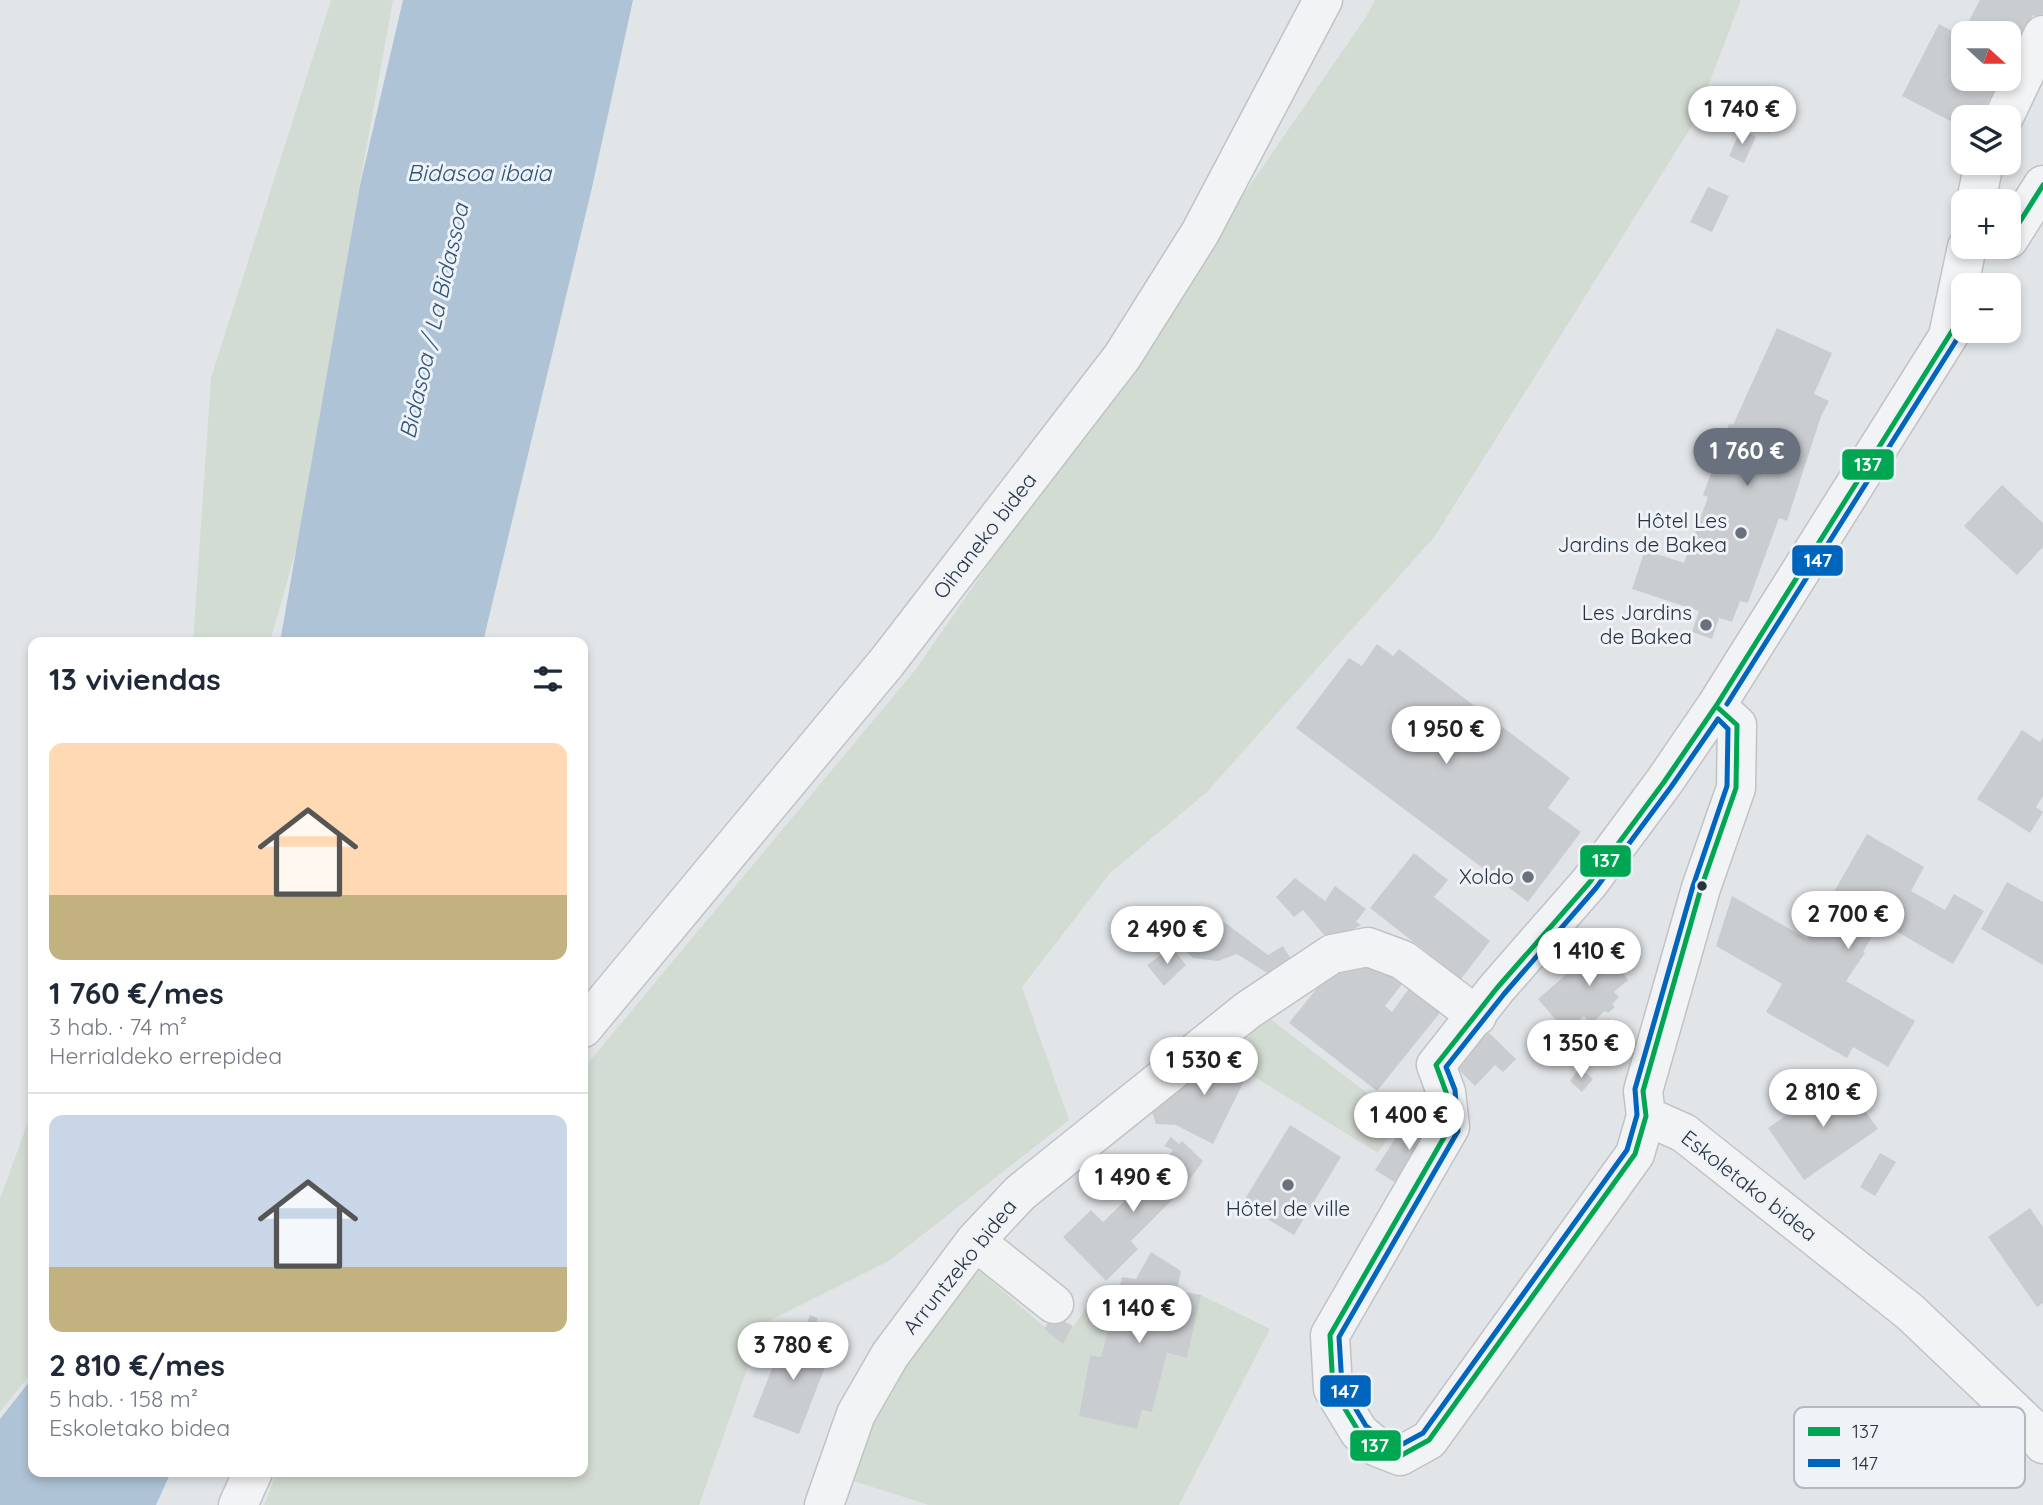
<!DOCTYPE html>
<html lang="es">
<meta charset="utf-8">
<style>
:root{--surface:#fff;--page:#f6f6f7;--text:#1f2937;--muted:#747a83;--line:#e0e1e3;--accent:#68717d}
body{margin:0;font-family:Quicksand,sans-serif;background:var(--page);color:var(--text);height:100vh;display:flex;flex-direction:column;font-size:26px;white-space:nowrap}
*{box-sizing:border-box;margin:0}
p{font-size:23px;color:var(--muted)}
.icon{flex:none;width:38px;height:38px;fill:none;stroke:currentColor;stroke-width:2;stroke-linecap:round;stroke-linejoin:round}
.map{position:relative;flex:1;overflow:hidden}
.panel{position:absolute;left:28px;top:637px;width:560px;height:840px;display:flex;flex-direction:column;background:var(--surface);border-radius:14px;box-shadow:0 4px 10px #0003}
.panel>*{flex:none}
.needle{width:46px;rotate:111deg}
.tools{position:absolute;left:1951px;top:21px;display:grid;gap:14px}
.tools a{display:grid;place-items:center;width:70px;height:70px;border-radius:14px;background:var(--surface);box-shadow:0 4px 10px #0003;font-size:35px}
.price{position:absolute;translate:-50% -60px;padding:0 16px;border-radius:24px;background:#fff;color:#222;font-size:23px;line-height:46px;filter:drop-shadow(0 2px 4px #0008)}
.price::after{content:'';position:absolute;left:50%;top:42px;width:21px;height:16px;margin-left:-10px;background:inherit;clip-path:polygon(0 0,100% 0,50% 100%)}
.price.selected{background:var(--accent);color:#fff}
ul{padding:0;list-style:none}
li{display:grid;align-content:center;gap:14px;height:371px;padding:0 21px}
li+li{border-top:2px solid var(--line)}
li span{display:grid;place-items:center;height:217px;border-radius:14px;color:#555}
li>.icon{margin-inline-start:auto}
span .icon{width:126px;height:126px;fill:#fffc;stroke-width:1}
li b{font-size:30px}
h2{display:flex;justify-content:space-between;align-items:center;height:84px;padding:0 21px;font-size:30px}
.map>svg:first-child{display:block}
</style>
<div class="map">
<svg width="2043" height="1505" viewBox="0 0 2043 1505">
<rect width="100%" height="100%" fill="#e2e5e8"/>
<path fill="#d3dcd2" d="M331,0H393L356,205L307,511L270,642H193L211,378Z
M1375,0H1741L1695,121L1435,536L1207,792L1110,873L1022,987L1069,1120L889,1261L763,1324L699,1505H264L277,1472H583V1069L916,669L1366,17Z
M1265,1015L1401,1119L1378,1153L1230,1062Z
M33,1108V1371L0,1412V1199Z
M972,1271L982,1273L1063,1343L1095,1294L1116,1298L1101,1357L1090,1355L1079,1416L1137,1429L1142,1410L1152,1412L1167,1353L1187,1358L1201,1295L1270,1329L1179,1505H929L844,1478L882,1394Z"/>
<path fill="#aec3d5" d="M403,0H633L591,192L483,642H280L360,185Z
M33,1377V1472H171L156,1505H0V1419Z"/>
<path fill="#cacdd0" d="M1980,0H2043V13L2040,19L2033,15L2009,61V33H1964V79H2000L1980,117H1964V128L1902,96L1939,24L1961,36Z
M1741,129L1756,137L1744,163L1729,156Z
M1708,187L1729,196L1712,232L1690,222Z
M1777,328L1832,353L1814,394L1829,401L1821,416L1787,521L1779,518L1749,600L1747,603L1740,601L1732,622L1719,618L1712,639L1692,632L1699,611L1632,589L1645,550L1684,563L1708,497L1703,495L1729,424L1733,425Z
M2002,485L2043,523V547L2017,575L1964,526Z
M1377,644L1393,656L1399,649L1570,778L1548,808L1581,832L1528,902L1296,728L1349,658L1362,666Z
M2022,730L2040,742L2043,737V796L2036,807L2043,812L2030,833L1977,799Z
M1867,834L1924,867L1911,891L1945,910L1954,894L1984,911L1953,964L1880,922L1863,952L1865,953L1846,981L1915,1021L1888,1067L1853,1047L1847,1058L1766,1012L1782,984L1716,946L1732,896L1807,939Z
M1414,853L1448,880L1434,897L1490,941L1461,979L1370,908Z
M1295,878L1325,901L1335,886L1366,909L1356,922L1361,925L1330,942L1303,910L1294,917L1276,897Z
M2007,882L2043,902V965L1981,929Z
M1224,922L1268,955L1283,946L1294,964L1272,976L1237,954L1218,961L1193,958L1186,951L1195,941L1199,945Z
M1630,944L1641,958L1623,973L1628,980L1614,992L1619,997L1612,1004L1615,1007L1608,1013L1605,1011L1591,1024L1584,1016L1566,1032L1538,999L1599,946L1612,960Z
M1172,947L1186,965L1164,986L1147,965Z
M1351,960L1406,979L1385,1006L1392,1012L1413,983L1443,1009L1377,1091L1289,1023L1334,967Z
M1486,1030L1516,1059L1503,1072L1495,1065L1475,1086L1453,1064Z
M1238,1034L1245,1040L1230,1062L1248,1073L1213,1144L1176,1125L1156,1124L1151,1109L1216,1055L1221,1057Z
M1579,1068L1593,1079L1582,1092L1570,1081Z
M1841,1077L1878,1129L1804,1180L1768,1128Z
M1411,1114L1442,1133L1407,1190L1375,1170Z
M1290,1125L1341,1157L1294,1235L1242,1204Z
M1171,1137L1179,1144L1182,1141L1203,1161L1182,1190L1131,1241L1138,1249L1106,1281L1063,1237L1091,1210L1103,1222L1160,1167L1173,1150L1164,1146Z
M1880,1153L1896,1162L1875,1196L1860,1187Z
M2030,1208L2043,1227V1303L2037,1307L1988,1237Z
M1151,1252L1181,1271L1177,1291L1201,1295L1187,1358L1167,1353L1152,1412L1142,1410L1137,1429L1079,1416L1090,1355L1101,1357L1122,1277L1136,1279Z
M810,1315L818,1318L808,1344L830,1354L799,1434L753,1417L785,1335L800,1341Z
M1053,1315L1073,1326L1063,1344L1044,1329Z"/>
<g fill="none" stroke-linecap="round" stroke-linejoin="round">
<defs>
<path id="minor" d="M2004,117L2043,35
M1976,201L1984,163
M2009,239L2043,185
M1948,336L1967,247
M1716,706L1737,725L1736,788L1701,888L1643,1091L1646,1116L1635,1154L1429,1440L1400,1456L1377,1447L1359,1432L1333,1389L1330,1335L1450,1127L1446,1092L1436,1065L1497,988L1589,883L1664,782L1716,706L1964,311
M583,1028L887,662L1122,357L1200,233L1323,0
M1646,1116L1684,1133L1910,1312L2037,1433L2043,1444
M975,1241L1054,1304
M238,1505L253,1472
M824,1505L856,1414L890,1355L975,1241L1020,1193L1248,1010L1332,954L1368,947L1403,960L1477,1016"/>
</defs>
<use href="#minor" stroke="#c0c3c6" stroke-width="41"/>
<use href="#minor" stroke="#f2f3f4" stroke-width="38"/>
<defs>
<path id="bus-1" d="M2009,239L2043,185
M1716,706L1737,725L1736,788L1701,888L1643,1091L1646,1116L1635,1154L1429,1440L1400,1456L1377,1447L1359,1432L1333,1389L1330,1335L1450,1127L1446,1092L1436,1065L1497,988L1589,883L1664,782Z
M1716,706L1964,312"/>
<path id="bus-2" d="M1727,704L1964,328
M1718,719L1728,729L1727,786L1693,886L1635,1089L1637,1115L1627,1150L1423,1433L1399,1446L1382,1439L1366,1426L1342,1386L1339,1337L1458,1131L1455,1090L1446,1067L1504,994L1596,888L1671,787Z"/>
</defs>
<use href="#bus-1" stroke="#eff3f7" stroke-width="10"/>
<use href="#bus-2" stroke="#eff3f7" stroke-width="10"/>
<use href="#bus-1" stroke="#00a651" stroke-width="5"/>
<use href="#bus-2" stroke="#0065bd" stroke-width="5"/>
</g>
<g fill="#68717d" stroke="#eff3f7" stroke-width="2.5">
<circle cx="1741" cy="533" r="7"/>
<circle cx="1706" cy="625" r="7"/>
<circle cx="1528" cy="877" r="7"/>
<circle cx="1288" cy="1185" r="7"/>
</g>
<circle fill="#273343" stroke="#eff3f7" stroke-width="2.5" cx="1702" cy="886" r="6"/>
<g text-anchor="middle" stroke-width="6" stroke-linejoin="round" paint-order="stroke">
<g font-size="21" fill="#273343" stroke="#eff3f7" text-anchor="end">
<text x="1727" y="528">Hôtel Les<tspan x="1727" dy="24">Jardins de Bakea</tspan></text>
<text x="1692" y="620">Les Jardins<tspan x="1692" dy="24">de Bakea</tspan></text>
<text x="1514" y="884">Xoldo</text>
<text x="1288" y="1216" text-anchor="middle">Hôtel de ville</text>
</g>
<g font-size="21" fill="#273343" stroke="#eff3f7">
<text transform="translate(985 536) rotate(-52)" y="7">Oihaneko bidea</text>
<text transform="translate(1749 1186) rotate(38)" y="7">Eskoletako bidea</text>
<text transform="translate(960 1267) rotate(-51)" y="7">Arruntzeko bidea</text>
</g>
<g font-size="23" font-style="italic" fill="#2e547a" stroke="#eff3f7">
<text x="479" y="181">Bidasoa ibaia</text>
<text transform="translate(434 321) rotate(-77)" y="8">Bidasoa / La Bidassoa</text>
</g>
</g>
<rect x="1794" y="1407" width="231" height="81" rx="10" fill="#eff3f7" stroke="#b3b9c1" stroke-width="2"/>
<rect x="1808" y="1427" width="32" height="9" fill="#00a651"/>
<rect x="1808" y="1459" width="32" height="8" fill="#0065bd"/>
<g font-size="19" fill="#273343">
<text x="1852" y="1438">137</text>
<text x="1852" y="1470">147</text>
</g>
<g stroke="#eff3f7" stroke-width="2.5">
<rect x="1841" y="448" width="54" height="33" rx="7" fill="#00a651"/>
<rect x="1791" y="544" width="53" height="33" rx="7" fill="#0065bd"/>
<rect x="1579" y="844" width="53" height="34" rx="7" fill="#00a651"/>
<rect x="1319" y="1374" width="53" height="34" rx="7" fill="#0065bd"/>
<rect x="1349" y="1429" width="53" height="33" rx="7" fill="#00a651"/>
</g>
<g font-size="19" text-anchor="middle" font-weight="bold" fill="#fff">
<text x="1868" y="471">137</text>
<text x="1818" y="567">147</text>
<text x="1606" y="867">137</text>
<text x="1345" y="1398">147</text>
<text x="1375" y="1452">137</text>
</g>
</svg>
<div class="tools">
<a><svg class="needle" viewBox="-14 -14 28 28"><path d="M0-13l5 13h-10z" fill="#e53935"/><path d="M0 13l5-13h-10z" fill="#747a83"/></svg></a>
<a><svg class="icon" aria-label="layers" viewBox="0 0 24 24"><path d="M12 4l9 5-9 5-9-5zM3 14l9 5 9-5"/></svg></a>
<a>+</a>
<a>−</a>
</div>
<b class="price" style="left:1742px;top:146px">1 740 €</b>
<b class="price selected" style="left:1747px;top:488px">1 760 €</b>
<b class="price" style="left:1446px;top:766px">1 950 €</b>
<b class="price" style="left:1848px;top:951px">2 700 €</b>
<b class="price" style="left:1167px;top:966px">2 490 €</b>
<b class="price" style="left:1589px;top:988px">1 410 €</b>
<b class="price" style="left:1581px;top:1080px">1 350 €</b>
<b class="price" style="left:1204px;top:1097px">1 530 €</b>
<b class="price" style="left:1823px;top:1129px">2 810 €</b>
<b class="price" style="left:1409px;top:1152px">1 400 €</b>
<b class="price" style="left:1133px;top:1214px">1 490 €</b>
<b class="price" style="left:1139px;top:1345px">1 140 €</b>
<b class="price" style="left:793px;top:1382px">3 780 €</b>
<section class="panel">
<h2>13 viviendas<svg class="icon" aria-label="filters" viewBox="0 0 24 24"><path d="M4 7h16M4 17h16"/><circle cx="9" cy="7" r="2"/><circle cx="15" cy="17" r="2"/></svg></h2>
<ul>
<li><span style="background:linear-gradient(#ffd9b3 70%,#c2b280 0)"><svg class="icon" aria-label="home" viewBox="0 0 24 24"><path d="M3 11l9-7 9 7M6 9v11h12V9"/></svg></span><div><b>1 760 €/mes</b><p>3 hab. · 74 m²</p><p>Herrialdeko errepidea</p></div></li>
<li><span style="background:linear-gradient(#c9d6e8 70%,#c2b280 0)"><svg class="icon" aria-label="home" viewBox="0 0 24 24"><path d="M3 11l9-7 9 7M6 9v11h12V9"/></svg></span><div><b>2 810 €/mes</b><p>5 hab. · 158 m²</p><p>Eskoletako bidea</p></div></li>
</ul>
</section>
</div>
